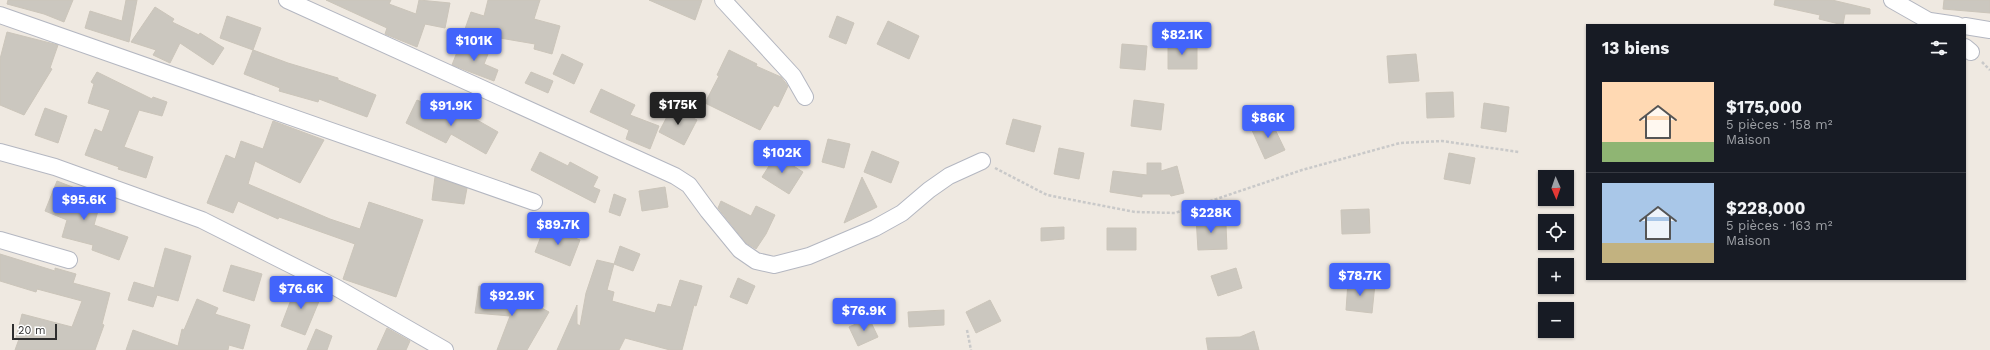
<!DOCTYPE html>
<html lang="fr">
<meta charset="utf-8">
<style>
:root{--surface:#171b24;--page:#20242c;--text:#f1f3f6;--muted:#9ea1a6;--line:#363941;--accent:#4264fb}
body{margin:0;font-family:"Work Sans",sans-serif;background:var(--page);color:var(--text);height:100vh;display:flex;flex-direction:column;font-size:15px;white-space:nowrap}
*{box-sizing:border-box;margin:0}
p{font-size:13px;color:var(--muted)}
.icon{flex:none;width:22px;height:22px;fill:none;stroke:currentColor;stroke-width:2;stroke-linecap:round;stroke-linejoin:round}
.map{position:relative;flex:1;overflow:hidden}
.side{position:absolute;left:1586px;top:24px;width:380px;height:256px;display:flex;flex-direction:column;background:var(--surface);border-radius:0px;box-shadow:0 1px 3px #0004}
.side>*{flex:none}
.needle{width:26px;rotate:178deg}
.fabs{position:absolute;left:1538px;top:170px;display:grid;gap:8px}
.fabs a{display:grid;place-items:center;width:36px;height:36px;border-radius:0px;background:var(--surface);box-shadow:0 1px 3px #0004;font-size:20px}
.scale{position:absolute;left:12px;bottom:10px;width:45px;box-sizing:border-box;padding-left:4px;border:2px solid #2e2e2e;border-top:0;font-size:11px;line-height:14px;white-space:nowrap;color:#2e2e2e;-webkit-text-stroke:3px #fff;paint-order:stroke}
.price{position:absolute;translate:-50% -34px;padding:0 9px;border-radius:4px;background:var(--accent);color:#fff;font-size:13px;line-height:26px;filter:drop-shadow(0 1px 2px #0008)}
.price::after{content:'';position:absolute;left:50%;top:24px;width:12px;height:9px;margin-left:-6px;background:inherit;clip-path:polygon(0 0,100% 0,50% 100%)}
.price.active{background:#222;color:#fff}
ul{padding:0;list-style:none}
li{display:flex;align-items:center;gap:12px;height:100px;padding:0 16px}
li+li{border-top:1px solid var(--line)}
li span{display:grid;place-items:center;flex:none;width:112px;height:80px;border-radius:0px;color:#555}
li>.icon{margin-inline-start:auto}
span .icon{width:48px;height:48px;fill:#fffc;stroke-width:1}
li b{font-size:17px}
h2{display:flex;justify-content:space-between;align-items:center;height:48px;padding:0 16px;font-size:17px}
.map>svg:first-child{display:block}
</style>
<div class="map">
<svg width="1990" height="350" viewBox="0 0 1990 350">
<rect width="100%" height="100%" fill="#efe9e1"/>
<path fill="#cbc7bf" stroke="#cbc5ba" d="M8,0H73L64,22L44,14L7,4Z
M126,0H137L129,42L85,28L90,11L122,21Z
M326,0H391L389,4L416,14L419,0L450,3L445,28L425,24L417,47L385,34L387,28Z
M488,0H540L534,19L560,26L552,54L534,49L535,44L494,37L465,29L471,12L484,16Z
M649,0H702L695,20Z
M1775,0H1832L1870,9V14H1845L1843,25L1819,19L1820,15L1774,5Z
M1944,0H1990V13L1943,9Z
M155,7L174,19L172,22L199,35L200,33L224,48L213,65L180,43L170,63L153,55L156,50L131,42Z
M227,16L261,28L253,50L220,38Z
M837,16L854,23L846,44L829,37Z
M888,21L919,36L909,59L877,44Z
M7,32L58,45L50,68L52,69L24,115L0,105V59Z
M461,42L488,54L484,64L498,70L494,81L452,65Z
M1168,43L1197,44V69H1168Z
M1122,44L1147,46L1145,70L1120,68Z
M253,50L288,63L338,78V80L376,95L367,117L319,99L318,102L279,91L280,88L244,74Z
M729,50L757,64L756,66L781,77L788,86L778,107L774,105L760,130L705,103L719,76L717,75Z
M562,54L583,64L574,84L553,74Z
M1416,54L1419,81L1389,83L1387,56Z
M97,72L152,99L153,97L167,102L162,116L139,110L124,147L153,157L146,178L118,169L119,167L85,155L95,129L102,132L110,110L88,103L94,84L91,82Z
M531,72L553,81L548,93L525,83Z
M601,89L635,105L630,115L659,126L650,149L626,139L629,130L590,112Z
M1453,92L1454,117L1427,118L1426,93Z
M417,100L451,115L453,111L468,119L470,116L498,132L486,154L451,134L446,143L406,123Z
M1134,100L1164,104L1161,130L1131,126Z
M1484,103L1509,107L1506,132L1481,128Z
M672,107L697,120L684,145L659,132Z
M45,108L67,116L58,143L35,135Z
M1013,119L1041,126L1034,152L1006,144Z
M1270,119L1285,150L1265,159L1251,128Z
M273,121L324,140L300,183L255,161L248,184L330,219L360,229L369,202L423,220L396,297L343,279L355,244L279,217L278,219L238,201L233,213L207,203L226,155L235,159L241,141L263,149Z
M828,139L850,144L844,168L822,162Z
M1059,148L1084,153L1079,179L1054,174Z
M872,151L899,162L891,183L864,172Z
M540,152L568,166L570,162L598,177L593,187L600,190L595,203L531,170Z
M1449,153L1475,158L1470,184L1444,179Z
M776,155L803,172L789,194L762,177Z
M1147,163H1161V171L1177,166L1184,193L1171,196L1170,194H1142V197L1110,192L1113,171L1147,175Z
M435,177L467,188L464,204L432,200Z
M862,177L877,207L844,223Z
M57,181L75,188L73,193L101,200L94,225L128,237L119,260L92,250L93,245L62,237L67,220L45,211Z
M665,187L668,207L642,211L639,191Z
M614,194L626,199L620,216L609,212Z
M721,201L751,216L756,206L775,215L766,234L756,249L746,243L718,208Z
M1369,209L1370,233L1342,234L1341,210Z
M1214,213L1217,226L1226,225L1227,249L1198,250L1196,217Z
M545,226L580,240L570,266L535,252Z
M1064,227V239L1041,241V228Z
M1107,228H1136V250H1107Z
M620,246L640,254L633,271L614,264L607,290L614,292L612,301L655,313L658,304L671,307L680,280L702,286L696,306L694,305L682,350H670L625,338L619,350H557L577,305V324L580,326L586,293L597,260L614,264Z
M165,248L191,256L178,301L157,295L153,307L128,300L134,282L154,288Z
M0,254L55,271V268L76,274L73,283L110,293L102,324L104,325L95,350H15L19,339L16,338L22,314L72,327L82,301L37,289L36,292L0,281Z
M231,265L262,274L254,301L223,291Z
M1236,268L1242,288L1218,296L1211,276Z
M738,278L755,286L747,304L730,297Z
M1348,282L1375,284L1372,313L1346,310Z
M297,284L322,294L305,335L281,326Z
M479,286L514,293L549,312L527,350H497L510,316L475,313Z
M197,299L218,308L215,314L250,325L243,349L229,345L228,350H126L133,330L178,346L182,329L184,330Z
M990,300L1001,321L976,333L966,312Z
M944,310V325L909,327L908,312Z
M869,318L878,337L858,346L849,327Z
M387,328L410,341L406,350H377Z
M316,329L332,336L327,350H307Z
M1254,331L1259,350H1208L1206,338L1240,337Z"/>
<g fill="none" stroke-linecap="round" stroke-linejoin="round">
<defs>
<path id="minor" d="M287,0L675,176L689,185L708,211L740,250L756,261L774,265L809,256L875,228L902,213L929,190L949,176L982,161
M723,0L793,76L805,97
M1892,0L1936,25
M0,15L534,202
M1930,21L1957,25
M1965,26L1990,30
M1965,47L1971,52
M0,152L55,167L202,220L337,288L445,350
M0,240L69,260"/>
</defs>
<use href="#minor" stroke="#b4b7c1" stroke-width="18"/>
<path stroke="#c9c9c9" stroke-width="2.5" stroke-dasharray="3 2" stroke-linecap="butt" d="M1982,62L1990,70
M995,168L1047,195L1135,212L1175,213L1302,170L1400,143L1442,141L1519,152
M967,330L971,350"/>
<use href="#minor" stroke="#fff" stroke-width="16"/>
</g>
</svg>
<div class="fabs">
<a><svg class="needle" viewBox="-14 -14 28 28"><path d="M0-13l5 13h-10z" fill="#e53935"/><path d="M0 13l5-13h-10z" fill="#9ea1a6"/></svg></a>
<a><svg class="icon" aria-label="locate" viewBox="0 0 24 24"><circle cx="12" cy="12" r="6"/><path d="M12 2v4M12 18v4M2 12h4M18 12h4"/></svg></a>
<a>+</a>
<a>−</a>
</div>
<div class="scale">20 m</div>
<b class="price" style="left:1182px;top:56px">$82.1K</b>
<b class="price" style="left:474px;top:62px">$101K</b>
<b class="price active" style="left:678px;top:126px">$175K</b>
<b class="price" style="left:451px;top:127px">$91.9K</b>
<b class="price" style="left:1268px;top:139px">$86K</b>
<b class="price" style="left:782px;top:174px">$102K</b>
<b class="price" style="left:84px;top:221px">$95.6K</b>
<b class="price" style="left:1211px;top:234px">$228K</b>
<b class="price" style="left:558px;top:246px">$89.7K</b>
<b class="price" style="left:1360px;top:297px">$78.7K</b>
<b class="price" style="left:301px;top:310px">$76.6K</b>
<b class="price" style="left:512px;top:317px">$92.9K</b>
<b class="price" style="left:864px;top:332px">$76.9K</b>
<section class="side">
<h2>13 biens<svg class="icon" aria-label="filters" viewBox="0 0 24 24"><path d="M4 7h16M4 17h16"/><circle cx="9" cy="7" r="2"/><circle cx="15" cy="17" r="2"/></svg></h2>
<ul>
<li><span style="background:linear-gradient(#ffd9b3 75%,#8fb573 0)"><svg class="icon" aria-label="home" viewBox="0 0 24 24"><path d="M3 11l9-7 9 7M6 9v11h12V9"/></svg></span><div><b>$175,000</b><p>5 pièces · 158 m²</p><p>Maison</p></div></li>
<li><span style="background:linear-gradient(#a9c7e8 75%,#c2b280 0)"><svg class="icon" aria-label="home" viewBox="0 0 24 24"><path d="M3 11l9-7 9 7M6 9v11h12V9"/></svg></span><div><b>$228,000</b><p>5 pièces · 163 m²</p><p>Maison</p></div></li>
</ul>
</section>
</div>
